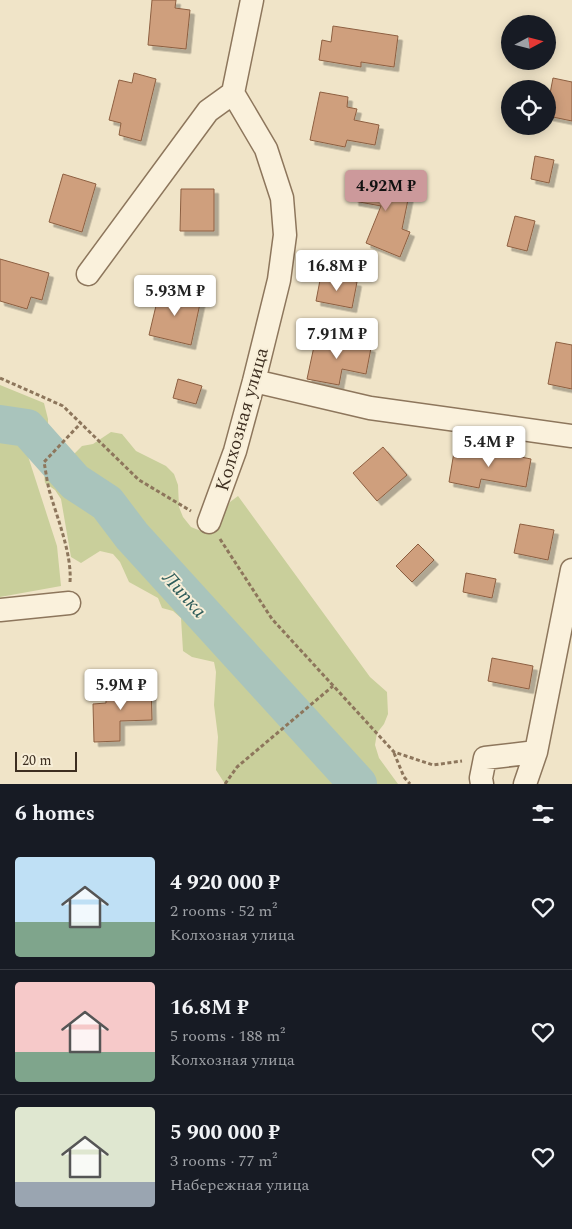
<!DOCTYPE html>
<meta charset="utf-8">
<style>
:root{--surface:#171b24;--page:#20242c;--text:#f1f3f6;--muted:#9ea1a6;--line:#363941;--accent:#cc999b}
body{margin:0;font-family:Spectral,serif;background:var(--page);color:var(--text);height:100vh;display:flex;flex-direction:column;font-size:19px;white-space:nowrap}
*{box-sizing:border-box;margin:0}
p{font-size:16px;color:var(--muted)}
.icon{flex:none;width:28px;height:28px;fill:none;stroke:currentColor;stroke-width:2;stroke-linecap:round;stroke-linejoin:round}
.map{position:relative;height:784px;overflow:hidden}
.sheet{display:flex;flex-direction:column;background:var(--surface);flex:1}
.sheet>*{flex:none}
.needle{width:32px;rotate:83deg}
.tools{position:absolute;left:501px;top:15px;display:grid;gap:10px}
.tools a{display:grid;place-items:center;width:55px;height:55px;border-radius:50%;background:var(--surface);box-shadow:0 2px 12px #0003;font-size:25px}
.scale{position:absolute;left:15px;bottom:12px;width:62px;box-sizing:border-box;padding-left:5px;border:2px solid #3d2e20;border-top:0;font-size:14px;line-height:18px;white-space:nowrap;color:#3d2e20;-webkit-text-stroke:4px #f7eed8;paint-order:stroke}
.price{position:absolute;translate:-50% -42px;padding:0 11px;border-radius:5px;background:#fff;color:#222;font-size:16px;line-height:32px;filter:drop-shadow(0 1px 2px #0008)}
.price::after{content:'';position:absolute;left:50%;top:30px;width:15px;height:11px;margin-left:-8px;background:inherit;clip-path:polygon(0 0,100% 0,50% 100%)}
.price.selected{background:var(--accent);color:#111}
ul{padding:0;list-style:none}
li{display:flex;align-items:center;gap:15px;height:125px;padding:0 15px}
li+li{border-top:1px solid var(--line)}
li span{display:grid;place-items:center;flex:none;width:140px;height:100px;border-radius:5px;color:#555}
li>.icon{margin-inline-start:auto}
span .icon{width:60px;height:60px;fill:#fffc;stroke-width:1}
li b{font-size:21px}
h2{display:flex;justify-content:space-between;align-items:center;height:60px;padding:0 15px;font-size:21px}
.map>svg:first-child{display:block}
</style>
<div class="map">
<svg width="572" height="784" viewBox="0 0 572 784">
<defs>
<filter id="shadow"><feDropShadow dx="4.5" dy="4.5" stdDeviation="0" flood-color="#0004"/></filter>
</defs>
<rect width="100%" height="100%" fill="#f0e4c8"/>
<path fill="#c9cf9b" d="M0,385L44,403L48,419V435L26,450L57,546L61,586L0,597Z
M111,432L122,434L136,451L166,466L174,474L178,485L179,507L183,517L191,527L201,531L211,529L219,522L230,502L238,496L370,677L387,692L388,714L384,724L377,733L375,745L379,758L398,784H225L216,770L218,737L214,705L216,672L214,662L192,657L183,651L181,618L173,611L162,608L158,598L129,582L120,562L113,554L100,551L81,563L71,557L61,499L55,490L45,483C43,470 46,465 56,458L67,461L82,446L93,444Z"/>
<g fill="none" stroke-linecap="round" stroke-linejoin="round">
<path stroke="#a9c4bc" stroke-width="38" d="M0,424L27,428L75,482L107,503L132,536L358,784"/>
</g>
<path fill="#cf9f7d" stroke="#8d5f41" filter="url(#shadow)" d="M152,0H176L175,8L190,10L186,49L148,45Z
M333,26L398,36L394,67L361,62V67L319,60L322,40L331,42Z
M134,73L156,79L141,141L119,135L121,123L109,120L119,80L132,83Z
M553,78L572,82V121L548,116V104Z
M320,92L348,97L347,107L357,109L354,120L379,125L375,145L347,140L345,147L310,140Z
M535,156L554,160L549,183L531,179Z
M63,174L96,184L82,232L49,222Z
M359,175L411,185L402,229L410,232L400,257L366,243L381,206L354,201Z
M181,189H214V231H180Z
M515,216L535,221L527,251L507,246Z
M0,259L49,273L42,300L31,297L27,309L0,301Z
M321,275L357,282L352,308L316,301Z
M160,289L201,299L191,345L149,335Z
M316,337L371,348L366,374L342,369L339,385L307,379Z
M556,342L572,345V389L548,384Z
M178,379L202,386L196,404L173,398Z
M383,447L407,475L377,501L353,473Z
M471,447L531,459L526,487L481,479L479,488L449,482L454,452L470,455Z
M520,524L554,530L548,560L514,553Z
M418,544L434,560L412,582L396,566Z
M466,573L496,579L492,598L463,592Z
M492,658L533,666L529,689L488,681Z
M151,685L152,720L120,721V741L94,742L93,704L106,703V687Z"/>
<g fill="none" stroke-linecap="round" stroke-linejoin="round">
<defs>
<path id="minor" d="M88,274L208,111L233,93
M254,381L370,408L572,436
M209,522L235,451L254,381L279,280L285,235L282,198L266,149L233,93L252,0
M0,610L69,603
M482,784L481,778L485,758L536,752
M525,784L536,752L572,570"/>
</defs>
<use href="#minor" stroke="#8d765c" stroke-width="25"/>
<path stroke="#8d765c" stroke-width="3" stroke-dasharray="4 2.5" stroke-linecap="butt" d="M0,378L63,406L139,480L191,511
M220,539L272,619L394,752L433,765L462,761
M70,582C72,555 58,520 50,493C47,483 46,472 44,462L81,423
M394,753L404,777L410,784
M225,784L237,767L333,686"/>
<use href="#minor" stroke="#faf1dc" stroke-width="22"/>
</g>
<g text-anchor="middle" stroke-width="4" stroke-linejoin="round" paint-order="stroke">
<g font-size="19" fill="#3d2e20" stroke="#f7eed8">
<text transform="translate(241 419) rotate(-74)" y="7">Колхозная улица</text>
</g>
<g font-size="20" font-style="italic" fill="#2f5d5a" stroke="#f7eed8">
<text transform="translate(185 594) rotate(48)" y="7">Липка</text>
</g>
</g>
</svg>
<div class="tools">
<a><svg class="needle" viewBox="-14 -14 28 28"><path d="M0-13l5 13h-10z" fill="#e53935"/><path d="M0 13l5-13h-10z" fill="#9ea1a6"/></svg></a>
<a><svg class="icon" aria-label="locate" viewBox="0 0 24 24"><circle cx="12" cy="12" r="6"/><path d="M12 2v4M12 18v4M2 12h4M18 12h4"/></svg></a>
</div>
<div class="scale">20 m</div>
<b class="price selected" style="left:386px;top:212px">4.92M ₽</b>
<b class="price" style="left:337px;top:292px">16.8M ₽</b>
<b class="price" style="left:175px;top:317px">5.93M ₽</b>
<b class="price" style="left:337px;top:360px">7.91M ₽</b>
<b class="price" style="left:489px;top:468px">5.4M ₽</b>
<b class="price" style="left:121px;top:711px">5.9M ₽</b>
</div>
<section class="sheet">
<h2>6 homes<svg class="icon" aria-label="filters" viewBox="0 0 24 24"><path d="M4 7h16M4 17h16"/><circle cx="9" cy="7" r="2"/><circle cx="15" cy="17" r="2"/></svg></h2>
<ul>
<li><span style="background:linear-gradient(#bfe0f5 65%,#7fa58c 0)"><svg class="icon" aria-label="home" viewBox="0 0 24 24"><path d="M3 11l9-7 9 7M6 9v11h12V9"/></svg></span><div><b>4 920 000 ₽</b><p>2 rooms · 52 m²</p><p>Колхозная улица</p></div><svg class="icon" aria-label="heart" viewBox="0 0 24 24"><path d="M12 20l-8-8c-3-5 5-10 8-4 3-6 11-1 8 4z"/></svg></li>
<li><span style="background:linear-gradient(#f6c9c9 70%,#7fa58c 0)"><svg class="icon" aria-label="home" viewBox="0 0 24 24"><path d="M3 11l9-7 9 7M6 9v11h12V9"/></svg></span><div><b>16.8M ₽</b><p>5 rooms · 188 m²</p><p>Колхозная улица</p></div><svg class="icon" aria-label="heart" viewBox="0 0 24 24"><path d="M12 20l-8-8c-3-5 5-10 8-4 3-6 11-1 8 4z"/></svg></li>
<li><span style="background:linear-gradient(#dfe7d0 75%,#9aa5b1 0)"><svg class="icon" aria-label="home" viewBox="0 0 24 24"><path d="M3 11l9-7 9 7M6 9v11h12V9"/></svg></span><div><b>5 900 000 ₽</b><p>3 rooms · 77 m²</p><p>Набережная улица</p></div><svg class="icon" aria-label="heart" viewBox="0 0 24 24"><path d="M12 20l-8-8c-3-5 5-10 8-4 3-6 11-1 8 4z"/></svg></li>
</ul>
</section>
